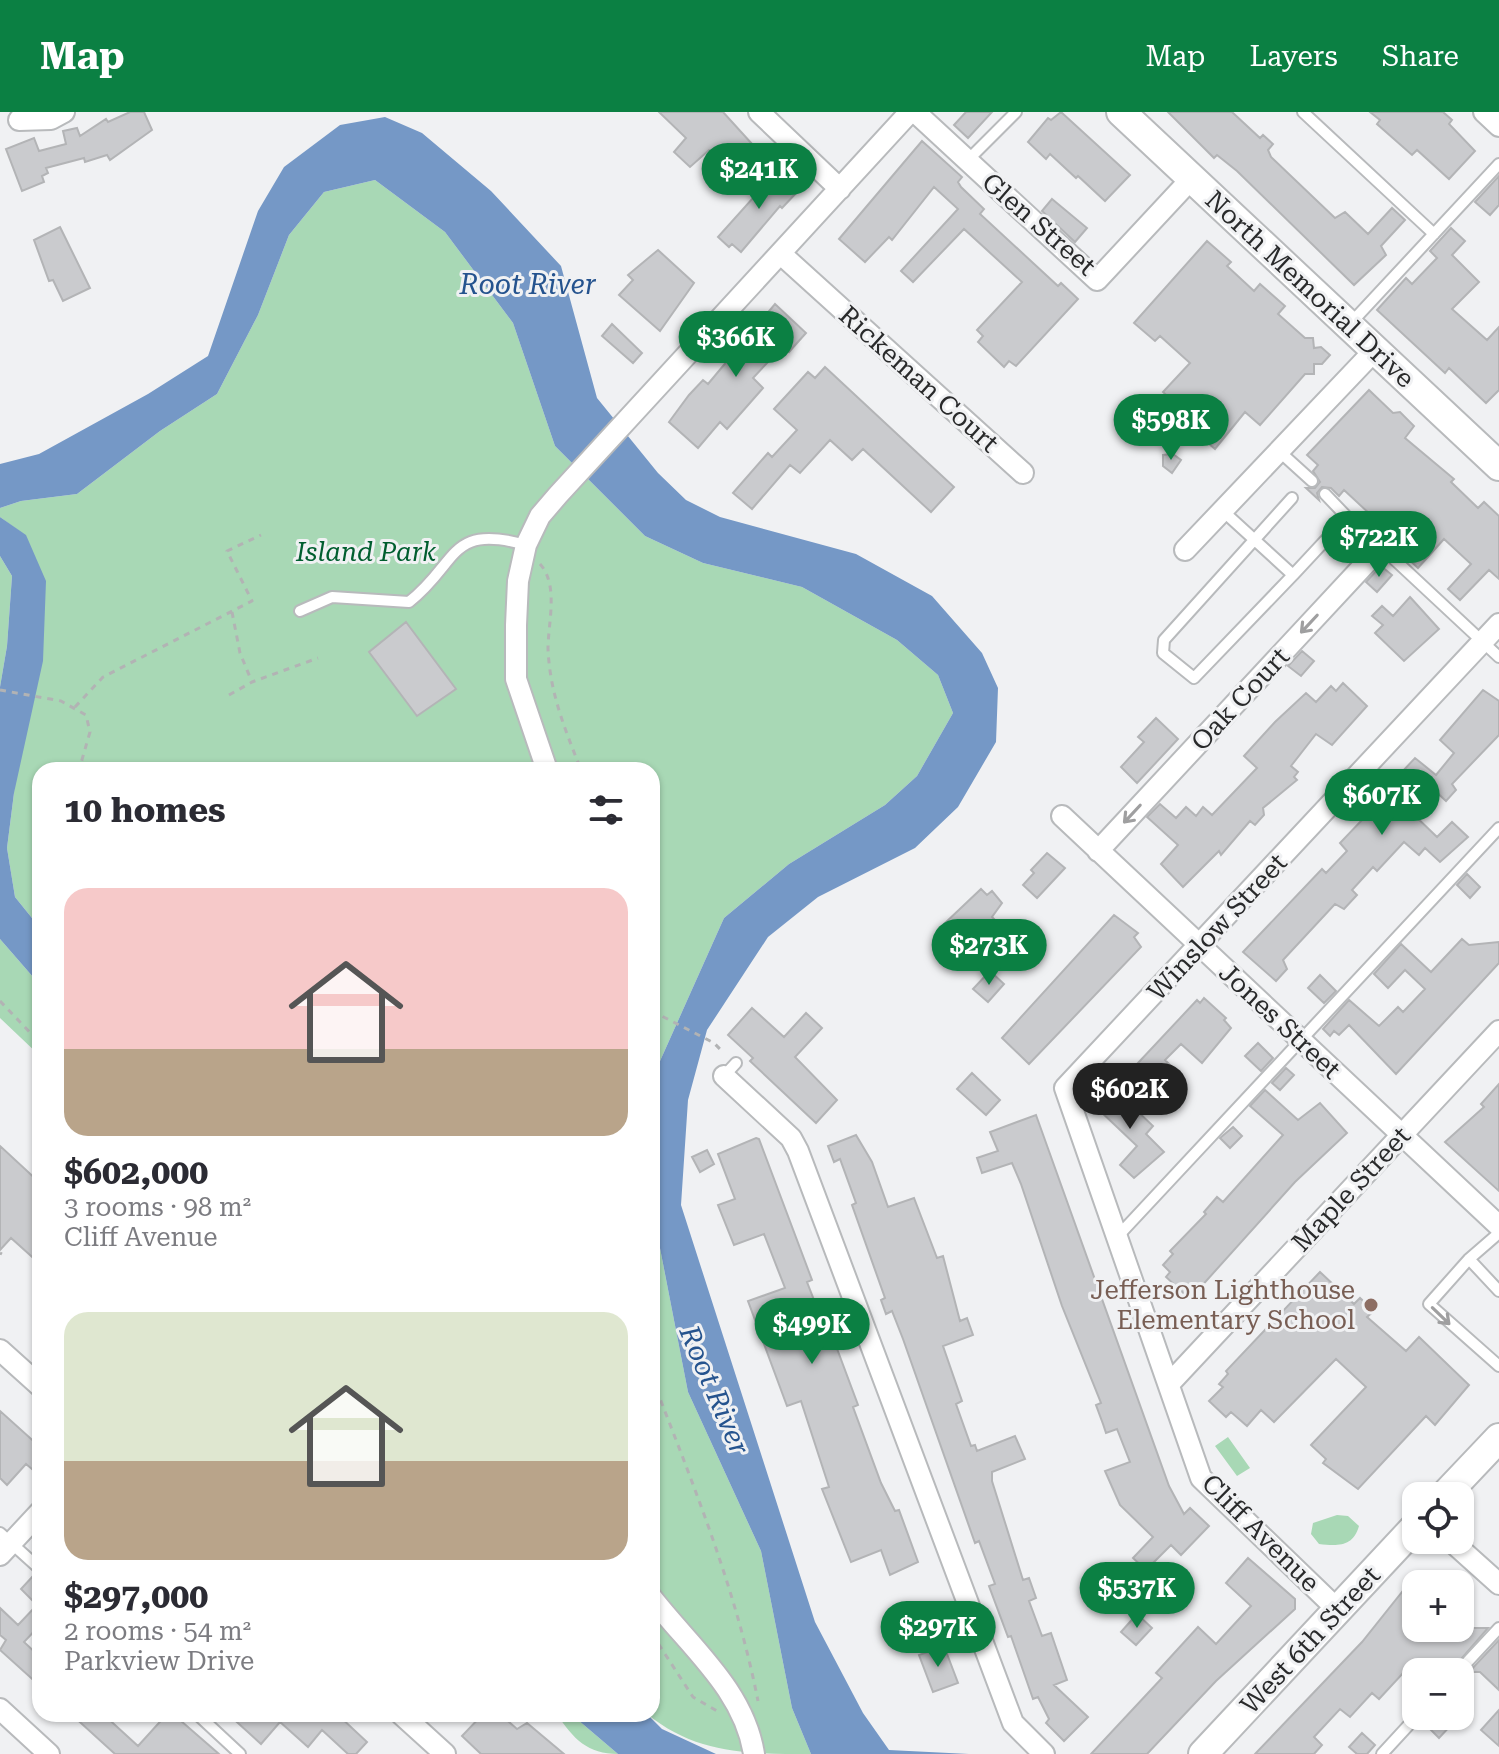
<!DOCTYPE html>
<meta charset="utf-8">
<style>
:root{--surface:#fff;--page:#f2f2f3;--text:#2b2b33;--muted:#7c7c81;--accent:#0b8043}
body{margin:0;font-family:"Roboto Serif",serif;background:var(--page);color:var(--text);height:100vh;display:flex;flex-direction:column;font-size:30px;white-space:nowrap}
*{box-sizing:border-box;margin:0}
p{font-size:26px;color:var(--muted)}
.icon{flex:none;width:44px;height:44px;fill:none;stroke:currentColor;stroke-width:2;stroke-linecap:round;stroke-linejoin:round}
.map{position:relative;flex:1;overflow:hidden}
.sheet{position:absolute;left:32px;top:650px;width:628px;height:960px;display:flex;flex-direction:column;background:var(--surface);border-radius:24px;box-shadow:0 2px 6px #0004}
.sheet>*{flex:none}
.controls{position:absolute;left:1402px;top:1370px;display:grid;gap:16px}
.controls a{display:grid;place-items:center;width:72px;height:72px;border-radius:16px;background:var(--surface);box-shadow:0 2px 6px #0004;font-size:40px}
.price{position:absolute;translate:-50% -68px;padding:0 18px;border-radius:28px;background:var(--accent);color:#fff;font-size:26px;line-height:52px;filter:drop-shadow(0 2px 4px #0008)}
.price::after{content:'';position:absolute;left:50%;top:48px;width:24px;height:18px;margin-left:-12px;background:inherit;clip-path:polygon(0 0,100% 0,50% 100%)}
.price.current{background:#222;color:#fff}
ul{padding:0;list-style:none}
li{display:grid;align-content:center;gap:16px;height:424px;padding:0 32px}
li span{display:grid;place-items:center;height:248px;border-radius:24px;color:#555}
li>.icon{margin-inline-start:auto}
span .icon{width:144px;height:144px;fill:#fffc;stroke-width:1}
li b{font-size:34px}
h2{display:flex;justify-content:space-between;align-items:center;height:96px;padding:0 32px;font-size:34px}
header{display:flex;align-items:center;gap:48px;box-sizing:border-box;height:112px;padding:0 40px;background:var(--accent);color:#fff}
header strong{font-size:38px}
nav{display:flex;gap:44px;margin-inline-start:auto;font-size:28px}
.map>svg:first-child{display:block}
</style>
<header>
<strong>Map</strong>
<nav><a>Map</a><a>Layers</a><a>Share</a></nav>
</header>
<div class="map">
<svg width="1499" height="1642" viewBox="0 0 1499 1642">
<rect width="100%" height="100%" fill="#f0f1f3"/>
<path fill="#a8d8b5" d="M375,68L445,120L513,211L555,334L645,424L703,451L802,475L897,528L938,563L953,601L917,664L885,693L789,752L724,806L656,958L652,1018V658H40V816L15,785L7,736L14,681L26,424L0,405V396L21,389L77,382L160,319L217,282L258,203L289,123L324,80Z
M0,444L12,464L7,534L0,575Z
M0,827L40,873V944L0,906Z
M652,1095L688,1280L761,1439L792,1596L811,1642C748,1642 696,1642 647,1602H652Z
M1228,1325L1250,1356L1237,1364L1215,1334Z
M1337,1403L1348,1404L1359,1414C1353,1435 1338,1434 1319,1432L1311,1422L1313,1411Z
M557,1602H571L618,1642C588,1642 573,1627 557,1602Z"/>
<path fill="#7598c6" d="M385,5L422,21L491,79L561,154L597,286L658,361L686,388L720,405L856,442L932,484L982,541L998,576L996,630L958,695L915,736L818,785L768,825L707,918L688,988L681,1093L815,1510L863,1601L889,1638L969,1642H811L792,1596L761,1439L688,1280L652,1095L656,958L724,806L789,752L885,693L917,664L953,601L938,563L897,528L802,475L703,451L645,424L555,334L513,211L445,120L375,68L324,80L289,123L258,203L217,282L160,319L77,382L21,389L0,396V352L39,342L148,282L208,244L258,99L284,55L340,13Z
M0,405L26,423L46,469L43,549L14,681L7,736L15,785L40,816V873L0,827V575L7,534L12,464L0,444Z
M571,1602H647L662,1617L716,1642H618Z"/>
<path fill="#cacbce" stroke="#b3b4b6" stroke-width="2" d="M130,0H144L152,18L110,48L107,43L85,50L84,46L46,56L48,61L42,64L44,70L22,79L6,37L34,26L39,39L66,32L63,19L77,16L80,24L106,7L108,10Z
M659,0H723L762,43L732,56L709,38L690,55L674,40L686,26Z
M966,0H992L968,26L954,13Z
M1061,0L1130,63L1105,89L1078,64L1076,66L1050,42L1046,47L1028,30L1048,6L1051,8Z
M1168,0H1232L1260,26L1263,23L1273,32L1268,38L1271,45L1335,106L1345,100L1368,122L1392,96L1405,108L1381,134L1386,143L1354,173L1237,59L1217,43L1214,46Z
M1370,0H1443L1452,8L1449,12L1475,39L1449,67L1417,38L1412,43L1377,12L1380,8Z
M922,29L962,65L958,70L961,75L984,97L980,102L1058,174L1061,171L1078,187L1016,254L1009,249L1004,255L978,230L983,224L977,218L1022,170L964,117L913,170L901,159L958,97L934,75L892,128L889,125L865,150L839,127Z
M778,58L799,78L782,96L780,94L741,140L732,132L729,135L718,125Z
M1499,64V93L1490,103L1475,90Z
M1052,87L1087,116L1075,130L1042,99Z
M60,115L90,176L63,189L53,168L49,169L34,128Z
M1451,116L1465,129L1452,143L1479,170L1452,197L1487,228L1499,215V278L1486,291L1449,256L1445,261L1377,198L1406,166L1412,172L1437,146L1430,139Z
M1207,129L1231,150L1227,154L1254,179L1260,172L1285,194L1278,202L1305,226H1313L1314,236L1321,235L1330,243L1322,252H1314V262H1305L1260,313L1245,300L1215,337L1187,313L1192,307L1163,280L1190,251L1160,224L1155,229L1134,211Z
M658,138L694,171L660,219L619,183L633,168L628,163Z
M775,192L806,221L789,240L783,234L753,266L763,276L727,317L720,310L698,336L669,310L689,283L703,268L708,272Z
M612,212L642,241L633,251L602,224Z
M825,255L954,375L931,400L863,337L852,348L830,328L800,361L790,353L752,397L733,381L768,341L772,345L797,318L774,297L808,260L815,266Z
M1369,278L1393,301L1400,300L1414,314L1405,326L1454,367L1451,370L1478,396L1484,390L1499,404V467L1489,458L1460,488L1448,477L1471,452L1444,427L1418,456L1404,443L1418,427L1396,406L1386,417L1344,378L1339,384L1331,376L1322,375L1317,381L1319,388L1306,376H1315L1320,370L1313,359L1318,353L1307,343Z
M1173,342L1181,348L1172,361L1163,354V343Z
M1381,454L1392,463L1377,480L1366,470Z
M1410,485L1439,517L1404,549L1375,521L1383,513L1372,504L1382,494L1393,504Z
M406,510L456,577L417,604L369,540Z
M1302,539L1314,549L1301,564L1288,554Z
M1343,571L1367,594L1332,633L1316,622L1291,654L1298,660L1294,665L1297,668L1263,696L1264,703L1255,713L1250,709L1221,743L1219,739L1183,775L1161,752L1178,733L1147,705L1160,692L1176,706L1186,695L1196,704L1203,695L1212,703L1257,656L1244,644L1275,610L1306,581L1316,590L1331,574L1336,579Z
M1483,578L1499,589V623L1452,672L1456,678L1446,689L1432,676L1410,699L1437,725L1452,710L1468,725L1440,750L1425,736L1419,743L1404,730L1377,759L1373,755L1352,778L1357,783L1344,797L1335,792L1283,848L1287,857L1276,869L1243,840L1322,757L1326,761L1347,739L1340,731L1406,662L1402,660L1415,646L1436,663L1454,641L1440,628Z
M1156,606L1178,627L1137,671L1121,655L1144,630L1138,625Z
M1047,741L1065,756L1037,786L1023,773L1034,761L1031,758Z
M1467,762L1480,775L1470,786L1457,773Z
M981,777L987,783L992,779L1002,791L992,805L995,808L969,835L944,812Z
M1114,803L1138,821L1134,825L1141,835L1029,952L1002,926Z
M1462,827L1469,833L1499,830V851L1396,962L1349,913L1339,923L1334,919L1330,924L1323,917L1349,888L1379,914L1398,895L1403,900L1425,877L1405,858L1388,876L1374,862L1401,832L1431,860Z
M990,859L1004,872L988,890L973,877Z
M1320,863L1336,879L1324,891L1308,876Z
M1204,886L1226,906L1224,908L1231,916L1202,951L1181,932L1165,948L1181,964L1168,979L1138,951L1197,888L1200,891Z
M752,896L784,925L806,901L822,916L795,945L837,988L816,1011L750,949L753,946L728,923Z
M1258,931L1273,946L1261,959L1245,944Z
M1286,956L1294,963L1280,978L1272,971Z
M972,961L1000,988L986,1003L957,977Z
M1499,972V1079L1445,1030L1484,995L1481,992Z
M1111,974L1153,1014L1146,1022L1164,1040L1134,1066L1120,1053L1137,1034L1097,996V989Z
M1265,978L1298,1008L1320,991L1347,1021L1295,1070L1190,1187L1166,1165L1170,1160L1163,1153L1173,1142L1170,1139L1206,1102L1204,1100L1217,1085L1223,1090L1283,1023L1250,994Z
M1036,1003L1169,1374L1184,1402L1190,1396L1209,1414L1181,1443L1171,1433L1146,1458L1133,1446L1153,1425L1120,1393L1105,1359L1130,1350L1117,1317L1106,1321L1103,1312L1096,1293L1101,1291L1062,1194L1021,1072L1012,1051L982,1061L977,1046L998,1039L990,1020Z
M1233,1015L1242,1024L1230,1036L1220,1026Z
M856,1023L872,1050L888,1095L914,1086L937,1146L943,1144L960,1209L967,1206L973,1223L943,1234L962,1289L956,1292L971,1334L975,1333L977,1339L1015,1324L1025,1347L992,1360V1369L1023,1468L1029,1466L1036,1486L1029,1489L1042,1524L1051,1521L1067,1568L1054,1573L1088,1605L1064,1629L1046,1611L1049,1607L1038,1585L1033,1587L1011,1524L1008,1525L989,1474L995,1472L979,1429L975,1431L903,1227L892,1199L886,1202L881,1188L885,1186L852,1093L856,1091L840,1047L834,1050L828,1034Z
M756,1026L759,1027L812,1168L807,1170L823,1211L827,1210L858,1293L853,1295L881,1371L895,1399L899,1398L918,1450L890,1463L881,1438L851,1450L822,1377L829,1375L801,1289L787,1294L748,1189L785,1176L764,1122L734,1133L718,1093L735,1087L718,1042Z
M0,1034L40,1071V1152L11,1126L0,1138Z
M707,1038L714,1052L700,1060L692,1045Z
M1320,1160L1354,1192L1360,1186L1374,1199L1367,1205L1406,1239L1419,1225L1469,1273L1435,1313L1426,1304L1358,1377L1323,1351L1326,1347L1311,1333L1366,1275L1336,1247L1274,1310L1261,1298L1247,1314L1231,1300L1226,1305L1209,1289L1223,1275L1219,1272L1228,1262L1226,1259Z
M0,1299L40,1335V1351L33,1358L26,1352L7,1373L0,1366Z
M1248,1446L1295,1487V1497L1216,1569L1147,1642H1091L1162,1566L1156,1561L1198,1515L1216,1532L1251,1494L1226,1471Z
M34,1463L40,1465V1513L24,1530L40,1545V1574L0,1538L6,1528L0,1523V1496L18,1513L37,1493L21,1477Z
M1416,1472V1516H1488L1450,1560H1404L1379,1587L1372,1581L1350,1605L1340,1597L1314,1625L1322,1633L1314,1642H1255L1362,1530L1402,1480L1405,1483Z
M1137,1502L1152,1516L1136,1533L1121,1520Z
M1499,1528V1578L1480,1560H1469Z
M944,1534L958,1571L933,1580L919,1543Z
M1499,1598V1634L1481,1618Z
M71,1602H103L138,1634L167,1602H173L219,1642H115Z
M228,1602H337L367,1630L356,1642H348L322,1618L308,1635L280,1610L261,1632Z
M483,1602H500L517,1617L527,1611L564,1642H481L462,1624Z
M1432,1604H1444L1452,1612L1439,1626L1425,1612Z
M1362,1621L1375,1633L1367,1642H1357L1349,1635Z"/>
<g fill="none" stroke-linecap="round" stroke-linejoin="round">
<defs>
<path id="lane" d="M1303,0L1434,122
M967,49L1016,0
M1350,212L1499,52
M1280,340L1312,369
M1223,399L1293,463L1194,566L1163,541L1164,528L1292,386
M1381,435L1499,545
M1293,463L1347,405L1325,382
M300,499L332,485L409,490C459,451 448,411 526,433
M724,964L736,951
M1499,1121L1469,1147L1429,1192L1499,1254
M1118,1124L1499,716
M1469,1147L1499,1179
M0,1421L40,1457
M1458,1560L1499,1516
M197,1602L240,1642
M1382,1642L1417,1604"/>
<path id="street" d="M759,0L840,77
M915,0L1097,168L1192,66
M1484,0L1499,14
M19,8L51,7L64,0
M781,142L1023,361
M1185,438L1375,238
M547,658L516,567V513L518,469L526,433L540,404L558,383L910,0
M1062,704L1499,1114
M1098,739L1381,435
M724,964L791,1026L798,1039L1013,1611L1044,1642
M0,1238L40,1274
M1170,1271L1499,919
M1450,1428L1499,1472
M0,1443L40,1400
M652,1486C690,1535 744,1578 754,1642
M1338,1498L1201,1366L1065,976L1499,512
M0,1597L49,1642
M401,1602L445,1642"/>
<path id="secondary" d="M1121,0L1499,354
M1444,1384L1499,1326
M1203,1642L1416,1414"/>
</defs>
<use href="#lane" stroke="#b8babc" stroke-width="14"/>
<use href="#street" stroke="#b8babc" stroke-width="24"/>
<use href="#secondary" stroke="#b8babc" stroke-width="32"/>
<path stroke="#b2b3b4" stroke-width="3" stroke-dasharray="6 6" stroke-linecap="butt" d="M540,452C559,473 548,511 548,537C550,582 565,617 581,658
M232,500L240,541L252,570
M0,578L61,589L86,603L90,620L79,658
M229,583L252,570L318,546
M75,595L103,565L252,489L227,439L261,423
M0,889L40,931
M652,899L714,931L724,941
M0,1141L2,1142
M652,1266C693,1372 736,1477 758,1589
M652,1522L693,1585L717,1599"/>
<use href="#lane" stroke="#fff" stroke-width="10"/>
<use href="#street" stroke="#fff" stroke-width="20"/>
<use href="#secondary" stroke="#fff" stroke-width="28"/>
</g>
<defs><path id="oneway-shaft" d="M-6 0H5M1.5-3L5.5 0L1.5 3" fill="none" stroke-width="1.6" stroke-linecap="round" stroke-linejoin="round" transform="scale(2)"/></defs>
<g stroke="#9f9fa0">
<use href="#oneway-shaft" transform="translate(1309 512) rotate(133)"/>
<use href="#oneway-shaft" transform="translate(1132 702) rotate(133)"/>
<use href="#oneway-shaft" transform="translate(1441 1204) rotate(44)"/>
</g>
<circle fill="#8d6e63" stroke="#f0f1f3" stroke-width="3" cx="1371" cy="1193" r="8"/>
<g text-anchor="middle" stroke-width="6" stroke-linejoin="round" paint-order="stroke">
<g font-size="26" fill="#292a2b" stroke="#f0f1f3">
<text transform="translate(1039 112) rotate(41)" y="9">Glen Street</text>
<text transform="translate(1310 177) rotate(43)" y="9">North Memorial Drive</text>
<text transform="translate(919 267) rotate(42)" y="9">Rickeman Court</text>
<text transform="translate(1240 587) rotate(-47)" y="9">Oak Court</text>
<text transform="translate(1217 815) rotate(-47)" y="9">Winslow Street</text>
<text transform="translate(1280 909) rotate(43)" y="9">Jones Street</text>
<text transform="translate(1351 1077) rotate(-47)" y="9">Maple Street</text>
<text transform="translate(1261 1421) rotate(45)" y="9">Cliff Avenue</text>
<text transform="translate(1310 1528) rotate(-47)" y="9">West 6th Street</text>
</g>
<g font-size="26" font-style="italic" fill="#015e2f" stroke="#f0f1f3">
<text x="366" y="449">Island Park</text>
</g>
<g font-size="26" fill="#785e54" stroke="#f0f1f3" text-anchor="end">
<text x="1355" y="1187">Jefferson Lighthouse<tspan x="1355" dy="30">Elementary School</tspan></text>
</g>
<g font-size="28" font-style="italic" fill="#25538e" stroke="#f0f1f3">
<text x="528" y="182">Root River</text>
<text transform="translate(715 1278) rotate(67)" y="10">Root River</text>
</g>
</g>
</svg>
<div class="controls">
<a><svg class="icon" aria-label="locate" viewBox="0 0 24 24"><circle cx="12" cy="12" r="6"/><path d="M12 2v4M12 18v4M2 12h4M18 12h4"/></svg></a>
<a>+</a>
<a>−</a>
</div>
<b class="price" style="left:759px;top:99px">$241K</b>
<b class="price" style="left:736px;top:267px">$366K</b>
<b class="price" style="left:1171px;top:350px">$598K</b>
<b class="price" style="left:1379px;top:467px">$722K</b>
<b class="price" style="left:1382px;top:725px">$607K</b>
<b class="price" style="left:989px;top:875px">$273K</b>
<b class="price current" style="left:1130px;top:1019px">$602K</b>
<b class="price" style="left:812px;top:1254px">$499K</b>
<b class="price" style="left:1137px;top:1518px">$537K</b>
<b class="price" style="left:938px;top:1557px">$297K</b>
<section class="sheet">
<h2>10 homes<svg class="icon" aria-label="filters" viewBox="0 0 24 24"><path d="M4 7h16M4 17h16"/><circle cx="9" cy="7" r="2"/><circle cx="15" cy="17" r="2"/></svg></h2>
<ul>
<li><span style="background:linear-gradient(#f6c9c9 65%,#b9a48a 0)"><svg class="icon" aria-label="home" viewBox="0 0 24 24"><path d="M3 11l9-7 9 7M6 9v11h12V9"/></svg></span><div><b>$602,000</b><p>3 rooms · 98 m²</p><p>Cliff Avenue</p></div></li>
<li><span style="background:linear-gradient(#dfe7d0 60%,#b9a48a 0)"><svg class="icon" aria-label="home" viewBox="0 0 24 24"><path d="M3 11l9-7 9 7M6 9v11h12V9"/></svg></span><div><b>$297,000</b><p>2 rooms · 54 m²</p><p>Parkview Drive</p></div></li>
</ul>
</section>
</div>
